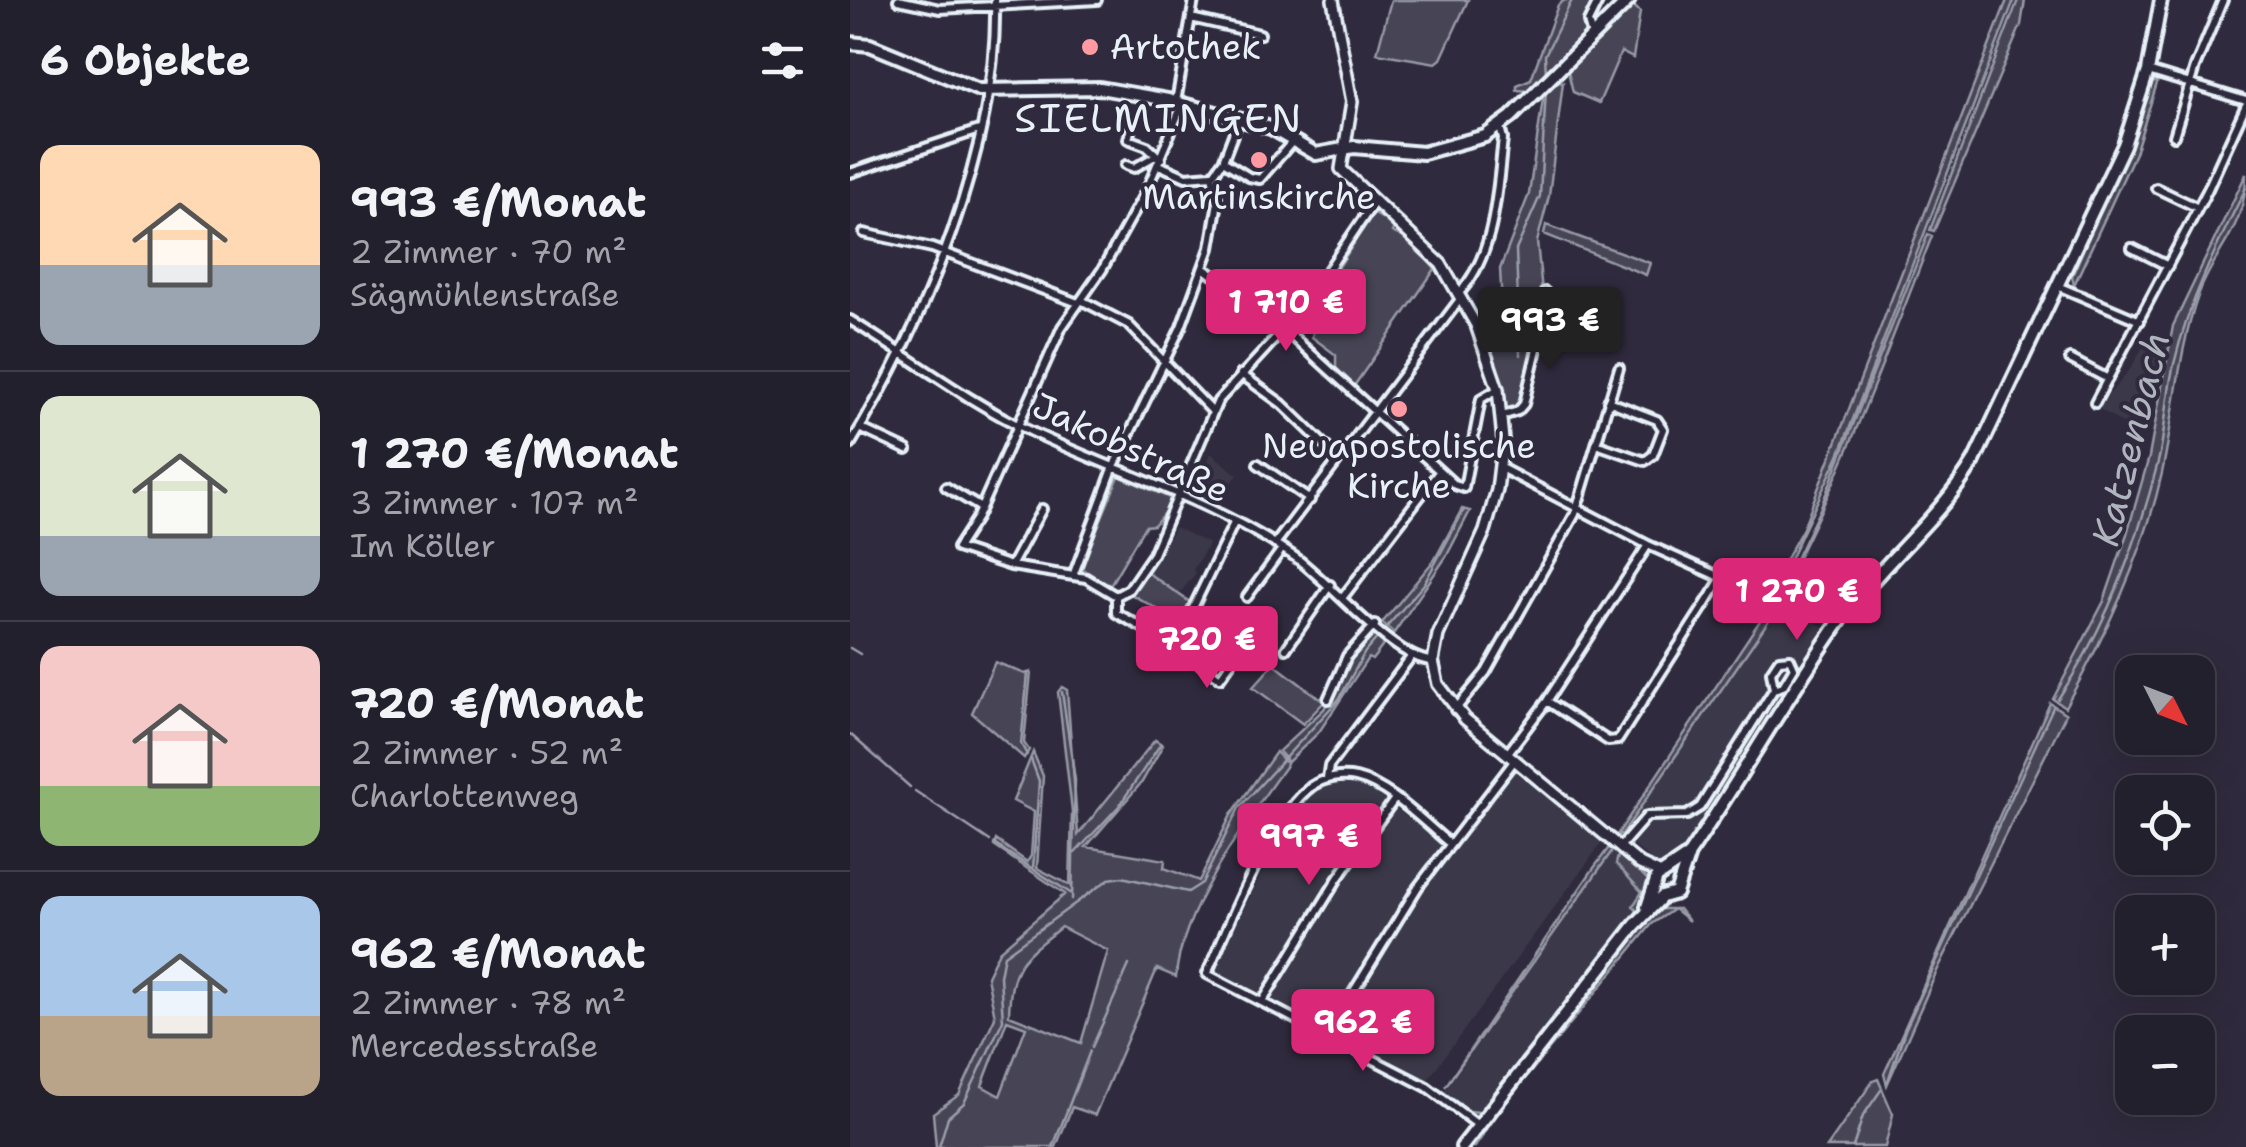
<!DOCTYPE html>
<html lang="de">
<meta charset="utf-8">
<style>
:root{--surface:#23202e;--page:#2b2836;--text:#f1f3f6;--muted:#a3a3aa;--line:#403e4a;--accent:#db2777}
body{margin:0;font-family:"Shantell Sans",sans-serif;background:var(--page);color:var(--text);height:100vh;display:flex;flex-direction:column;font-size:38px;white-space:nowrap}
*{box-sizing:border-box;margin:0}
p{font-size:32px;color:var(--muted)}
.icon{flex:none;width:55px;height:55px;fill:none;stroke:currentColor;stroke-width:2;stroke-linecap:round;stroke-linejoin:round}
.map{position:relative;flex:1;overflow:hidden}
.side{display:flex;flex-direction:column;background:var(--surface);width:850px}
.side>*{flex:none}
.needle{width:65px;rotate:132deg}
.fabs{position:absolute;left:1265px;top:655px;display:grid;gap:20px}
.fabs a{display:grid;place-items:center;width:100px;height:100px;border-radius:20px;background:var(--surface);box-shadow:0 10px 40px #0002,0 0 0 2px var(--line);font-size:50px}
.price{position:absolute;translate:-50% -85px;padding:0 22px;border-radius:10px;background:var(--accent);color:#fff;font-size:32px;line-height:65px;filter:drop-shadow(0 2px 5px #0008)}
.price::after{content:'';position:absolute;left:50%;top:60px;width:30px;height:22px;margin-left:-15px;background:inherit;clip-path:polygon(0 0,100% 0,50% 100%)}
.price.selected{background:#222;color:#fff}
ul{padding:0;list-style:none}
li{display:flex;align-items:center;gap:30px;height:250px;padding:0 40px}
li+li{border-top:2px solid var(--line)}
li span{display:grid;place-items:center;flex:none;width:280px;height:200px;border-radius:20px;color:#555}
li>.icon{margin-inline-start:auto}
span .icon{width:120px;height:120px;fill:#fffc;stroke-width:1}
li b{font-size:42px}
h2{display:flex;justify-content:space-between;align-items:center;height:120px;padding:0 40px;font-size:42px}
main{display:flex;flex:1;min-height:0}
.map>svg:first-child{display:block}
</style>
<main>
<section class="side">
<h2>6 Objekte<svg class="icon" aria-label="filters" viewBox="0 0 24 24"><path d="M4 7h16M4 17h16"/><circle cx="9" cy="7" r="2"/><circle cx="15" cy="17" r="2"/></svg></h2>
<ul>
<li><span style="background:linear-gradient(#ffd9b3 60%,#9aa5b1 0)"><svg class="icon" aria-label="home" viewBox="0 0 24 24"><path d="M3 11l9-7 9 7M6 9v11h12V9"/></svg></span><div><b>993 €/Monat</b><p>2 Zimmer · 70 m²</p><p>Sägmühlenstraße</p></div></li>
<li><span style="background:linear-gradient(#dfe7d0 70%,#9aa5b1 0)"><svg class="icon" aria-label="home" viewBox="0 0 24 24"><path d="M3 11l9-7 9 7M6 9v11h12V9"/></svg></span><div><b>1 270 €/Monat</b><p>3 Zimmer · 107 m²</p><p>Im Köller</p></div></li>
<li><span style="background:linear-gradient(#f6c9c9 70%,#8fb573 0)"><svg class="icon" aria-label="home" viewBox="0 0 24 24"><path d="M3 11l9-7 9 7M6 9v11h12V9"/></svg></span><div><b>720 €/Monat</b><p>2 Zimmer · 52 m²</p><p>Charlottenweg</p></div></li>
<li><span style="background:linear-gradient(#a9c7e8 60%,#b9a48a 0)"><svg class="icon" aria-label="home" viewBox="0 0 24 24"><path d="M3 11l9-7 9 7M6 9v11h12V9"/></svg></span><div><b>962 €/Monat</b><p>2 Zimmer · 78 m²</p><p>Mercedesstraße</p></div></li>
</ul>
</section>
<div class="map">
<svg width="1396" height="1147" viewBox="0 0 1396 1147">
<rect width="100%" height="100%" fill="#2f2a3d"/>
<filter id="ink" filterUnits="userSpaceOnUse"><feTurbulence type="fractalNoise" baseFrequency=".01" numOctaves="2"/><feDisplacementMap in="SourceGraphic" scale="20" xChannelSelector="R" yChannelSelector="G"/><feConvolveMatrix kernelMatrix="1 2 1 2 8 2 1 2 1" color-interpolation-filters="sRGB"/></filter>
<g filter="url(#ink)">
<path fill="#3b3749" d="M1298,337L1317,340V356L1288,434L1248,408L1281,368Z
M361,453L388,475L363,502L345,492Z
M325,527L359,544L343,570L346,573L329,594L299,573Z
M924,600L978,629L839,840L819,865L806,864L770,834Z
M665,769L754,840L576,1082L368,974L365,969L415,866L451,806L466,791L481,782L517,786L600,851Z
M762,851L797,886L787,909L624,1117L592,1095Z"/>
<path fill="#464455" stroke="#979aa6" stroke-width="2.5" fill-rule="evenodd" d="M541,0H618L591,59L586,63L527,53Z
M715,0H746L734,33L679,91L667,90V85L681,79L708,5Z
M1157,0H1164L990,453L923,596L917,593L953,528Z
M1168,0H1175L1171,25L1084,231L1080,230Z
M781,3L790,12L783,58L771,52L749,103L723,92L717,67Z
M705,80L713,82L699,196L687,242L694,311L671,406L662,410L655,406L641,346L654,342L650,269L679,194L694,92Z
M1308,80L1285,153L1224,285L1222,276L1278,146L1298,86Z
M1396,174C1396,228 1367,247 1349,293C1328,351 1325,413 1312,473C1294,554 1256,635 1215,707L1203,699L1254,601L1277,534L1299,457L1323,326Z
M523,213L545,226L542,232L559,240L585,269L504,386L486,368V355L462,337L473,292Z
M696,225L800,263L796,275L694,234Z
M1078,234L1082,236C1034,358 990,483 927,598L970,509Z
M269,476L320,498L322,503L304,525L295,526L259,587L231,568Z
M612,509L620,511L596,557L544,633L532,623L585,559Z
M295,571L344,605L334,624L279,593Z
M923,601L930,604L772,834L767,835Z
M524,633L535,643L522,660L518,658L469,732L438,762L429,751L474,709L501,656Z
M145,662L175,674L181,672L174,743L179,750L174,758L122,713Z
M424,664L474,702L453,724L403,687Z
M212,687L217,690L228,835L305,740L313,745L292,782L236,847L315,860L314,868L349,881L381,815L426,752L437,764C398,818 330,911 326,977L307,969L245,1115L222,1107L206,1147H86L83,1113L109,1095L145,1017L137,976L149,951L215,894L144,846L146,840L177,862L181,856L184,812L163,801L183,752L193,776L187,868L220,885L222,811L208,692ZM211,927L258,951L231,1043L159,1015C160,964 173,957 211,927ZM157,1020L176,1027L150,1096L132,1086Z
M1200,703L1216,714L1087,971L1037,1085L1034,1074Z
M760,846L762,851L595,1087L741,872Z
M773,855L799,881L797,899L789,912L624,1121L611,1110L629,1112L787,911L783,906L792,892L766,864L768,856Z
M814,909H829L839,921L824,909L802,924L655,1103L625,1147H617L807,910Z
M1028,1079L1043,1114L1035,1147H977L1023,1081Z"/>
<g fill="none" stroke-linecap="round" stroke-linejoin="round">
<path stroke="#9c9fab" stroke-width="2.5" d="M696,74L695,55L722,0
M670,355L666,250L690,196L696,89
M0,648L10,654
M212,692L225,780L222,899
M1208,699C1256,628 1287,545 1308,462C1316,430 1316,396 1324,364C1339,301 1367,245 1396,188
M0,734L60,787
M177,755L171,744L178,673
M181,759L189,781L183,869
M65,791L140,841
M144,844L222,894
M225,853L269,806L310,745
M242,1047L279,965
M1038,1081L1055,1030L1203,707
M89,1147L98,1117L114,1103L153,1020L150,976L154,955L259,879L272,877L338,892L352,883L389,808L489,699L515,652L574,584L614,510
M203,1147L240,1051
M1003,1147L1013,1116L1031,1090"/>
<defs>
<path id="minor" d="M48,0L90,9L247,0
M341,18L410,34
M742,36L738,22L749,0
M1298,71L1396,101
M326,102L344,0
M332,105L297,189L252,270L212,327L127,517L107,548L161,566L236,578L266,596V613L325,645L370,678L383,660
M281,128L278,139L297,146L311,159
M1324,136L1345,67L1373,0
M373,161L399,177L410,179L443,141
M276,165L284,168L305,156
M309,165L336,177L362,175
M0,173L129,130
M363,175L373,161L389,119
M1306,188L1348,208
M14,233L82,248L228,303
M1282,248L1318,266
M353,268L419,315L605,485L614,488L631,399L648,389
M1210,287L1290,321
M609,293C646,255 647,188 653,139L650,127
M231,300L279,325L363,412
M0,320C60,357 119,403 182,432C269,473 366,502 445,557C479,581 545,661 583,661
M1220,359L1258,379
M391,374L432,404L489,459
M1245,403L1357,191L1396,105
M652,416L668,411L674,404L695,315V292
M10,428L57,450
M746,444L795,461L803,455L813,429L807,420L758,401
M0,445C75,322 149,146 145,0
M408,464L460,500
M651,468L798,545L872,578L768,740L758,741L697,701
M96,487L131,508
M425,544L611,298
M161,566L192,509
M223,576L264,466L331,327L360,248L368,202L362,175
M266,596L279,589L303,554L368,401L448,314L525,201
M397,597L432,549
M493,597L589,472
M325,645L384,523
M436,649L480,585
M478,699L497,656L525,625
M605,710L636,672L725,514L769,368
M657,754L697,701L798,545
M477,779L479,766L561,657
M600,844C573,822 540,786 506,778C491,775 474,778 462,786C421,816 378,926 357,974L577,1087L628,1125
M770,847L797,816L837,815L850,807L924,689L933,686L944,668L940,659L929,660L921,672L924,689
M412,1002L488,878L544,800
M477,1035L568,887L665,760"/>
<path id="tertiary" d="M483,0L502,102L491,169L591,264L626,325L648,389L653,440L647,490L635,531L588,635L583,661L588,684L615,719L790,864L811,874"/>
<path id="secondary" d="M0,43L20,45L129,90L250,88L318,100L421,128L466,154L504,147L573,153L635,136L661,117L779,0
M797,907L807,877L835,858
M612,1147L785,925L812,897L826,893L839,854C893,775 939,691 995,614C1035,560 1089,519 1124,461L1274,145L1298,71L1311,0"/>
</defs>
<use href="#minor" stroke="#e8f1f8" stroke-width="14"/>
<use href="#tertiary" stroke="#e8f1f8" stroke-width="16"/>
<use href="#secondary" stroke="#e8f1f8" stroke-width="18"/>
<use href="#minor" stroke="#2f2a3d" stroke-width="6"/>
<use href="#tertiary" stroke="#2f2a3d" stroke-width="9"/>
<use href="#secondary" stroke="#2f2a3d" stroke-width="10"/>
</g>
</g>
<g fill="#ff9aa2" stroke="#2f2a3d" stroke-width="4">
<circle cx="240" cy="47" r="10"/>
<circle cx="409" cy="160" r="10"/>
<circle cx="549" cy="409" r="10"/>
</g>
<g text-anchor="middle" stroke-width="8" stroke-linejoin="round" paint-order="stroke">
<g font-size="35" fill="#e8f1f8" stroke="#2f2a3d">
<text x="260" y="59" text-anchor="start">Artothek</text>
<text x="409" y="209">Martinskirche</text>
<text x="549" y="458">Neuapostolische<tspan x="549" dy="40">Kirche</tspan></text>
</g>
<g font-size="35" fill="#e8f1f8" stroke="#2f2a3d">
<text transform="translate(281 448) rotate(25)" y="12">Jakobstraße</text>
</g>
<g font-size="38" font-style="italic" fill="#afb4be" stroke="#2f2a3d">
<text transform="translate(1281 439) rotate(-76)" y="13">Katzenbach</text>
</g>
<g font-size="40" letter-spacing="2.5" fill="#e8f1f8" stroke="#2f2a3d">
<text x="309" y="132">SIELMINGEN</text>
</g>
</g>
</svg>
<div class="fabs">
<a><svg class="needle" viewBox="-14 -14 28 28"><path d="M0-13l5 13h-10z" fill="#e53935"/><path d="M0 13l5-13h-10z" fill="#a3a3aa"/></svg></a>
<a><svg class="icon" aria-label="locate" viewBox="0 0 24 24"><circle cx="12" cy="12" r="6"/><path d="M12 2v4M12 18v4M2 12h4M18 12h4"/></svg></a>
<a>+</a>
<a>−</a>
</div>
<b class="price" style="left:436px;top:354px">1 710 €</b>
<b class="price selected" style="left:700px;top:372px">993 €</b>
<b class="price" style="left:947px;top:643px">1 270 €</b>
<b class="price" style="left:357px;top:691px">720 €</b>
<b class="price" style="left:459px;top:888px">997 €</b>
<b class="price" style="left:513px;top:1074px">962 €</b>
</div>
</main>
